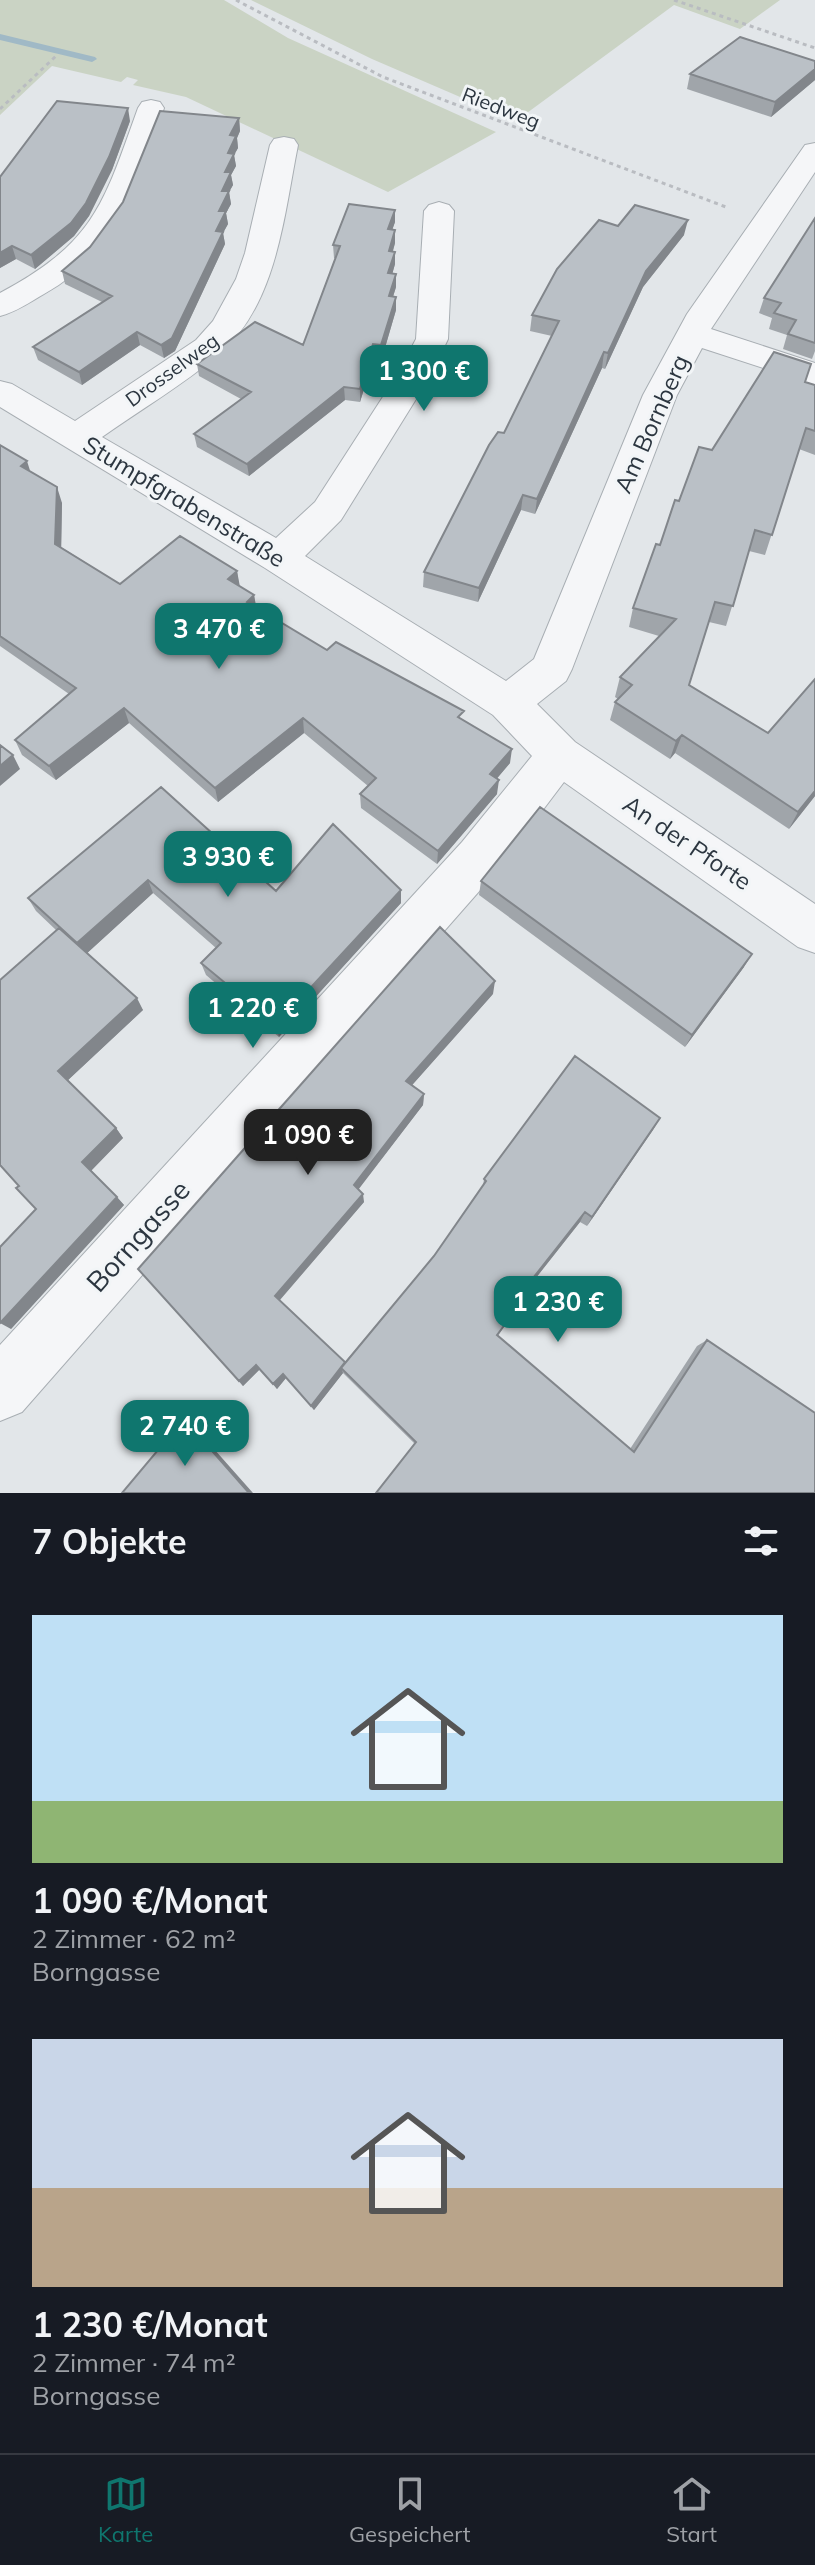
<!DOCTYPE html>
<html lang="de">
<meta charset="utf-8">
<style>
:root{--surface:#171b24;--page:#20242c;--text:#f1f3f6;--muted:#9ea1a6;--line:#363941;--accent:#0f766e}
body{margin:0;font-family:Mulish,sans-serif;background:var(--page);color:var(--text);height:100vh;display:flex;flex-direction:column;font-size:30px;white-space:nowrap}
*{box-sizing:border-box;margin:0}
p{font-size:26px;color:var(--muted)}
.icon{flex:none;width:44px;height:44px;fill:none;stroke:currentColor;stroke-width:2;stroke-linecap:round;stroke-linejoin:round}
.map{position:relative;height:1493px;overflow:hidden}
.panel{display:flex;flex-direction:column;background:var(--surface);flex:1}
.panel>*{flex:none}
.price{position:absolute;translate:-50% -68px;padding:0 18px;border-radius:16px;background:var(--accent);color:#fff;font-size:26px;line-height:52px;filter:drop-shadow(0 2px 4px #0008)}
.price::after{content:'';position:absolute;left:50%;top:48px;width:24px;height:18px;margin-left:-12px;background:inherit;clip-path:polygon(0 0,100% 0,50% 100%)}
.price.selected{background:#222;color:#fff}
ul{padding:0;list-style:none}
li{display:grid;align-content:center;gap:16px;height:424px;padding:0 32px}
li span{display:grid;place-items:center;height:248px;border-radius:0px;color:#555}
li>.icon{margin-inline-start:auto}
span .icon{width:144px;height:144px;fill:#fffc;stroke-width:1}
li b{font-size:34px}
h2{display:flex;justify-content:space-between;align-items:center;height:96px;padding:0 32px;font-size:34px}
.tab-bar{display:flex;justify-content:space-around;align-items:center;height:112px;border-top:2px solid var(--line);background:var(--surface);font-size:22px;color:var(--muted)}
.tab-bar a{display:grid;justify-items:center;gap:4px}
.tab-bar .selected{color:var(--accent)}
.map>svg:first-child{display:block}
</style>
<div class="map">
<svg width="815" height="1493" viewBox="0 0 815 1493">
<rect width="100%" height="100%" fill="#e2e6e9"/>
<path fill="#cad3c4" d="M0,0H224L288,38L496,132L388,192L186,97L133,85L138,80L127,77L121,82L52,66L0,115Z
M251,0H780L740,29L674,5L516,121L372,59Z"/>
<g fill="none" stroke-linecap="round" stroke-linejoin="round">
<path fill="#a0b9c6" fill-rule="evenodd" d="M0,34L95,57L97,59L92,62L0,40Z"/>
<defs>
<path id="minor" d="M151,100L160,102L164,108C139,185 120,251 44,294C30,302 16,312 0,316V293C95,242 103,205 138,108L142,102Z
M284,137L294,139L298,145C284,215 277,306 218,355C183,385 140,410 102,437L276,538L315,502L397,375L416,339L424,211L429,205L439,202L449,205L454,211L448,339L431,375L341,520L305,556L506,681L534,659L643,395L687,314L805,145L815,143V172L711,329L815,363V385L702,348L677,395L572,669L566,681L537,704L575,742L815,904V953L798,947L564,782L496,872L22,1412L0,1421V1345L462,842L532,756L493,715L265,568L0,407V381L12,384L75,421L196,340L213,321L236,279L245,253L270,145L274,139Z"/>
</defs>
<use href="#minor" stroke="#a8aeb3" stroke-width="2"/>
<path stroke="#b9bcc1" stroke-width="3" stroke-dasharray="4 4" stroke-linecap="butt" d="M236,0L383,77L726,207
M674,0L815,48
M0,109L56,56"/>
<use href="#minor" fill="#f5f6f8" fill-rule="evenodd"/>
</g>
<path fill="#a0a5aa" d="M815,61V80L771,117L687,89L690,74Z
M239,118L240,131L237,138L238,148L234,155L236,166L231,175L233,185L229,192L231,204L226,213L228,224L223,233L225,244L175,351L164,358L140,345L82,385L38,360L33,347L102,302L65,284L62,271Z
M130,121L112,170L89,216L74,236L35,269L16,259L0,268V177Z
M395,210V222L392,230H395V243L393,251L395,252V264L392,274H396V287L393,297H396V310L382,358L374,357L360,402L345,400L249,476L197,447L194,434L241,399L199,376L197,364L303,345L335,258H334L333,245Z
M815,218V351L812,359L783,349L787,335L769,329L772,318L759,313L764,298Z
M618,226L684,235L643,287L605,369L602,368L535,514L521,510L478,602L423,587L424,572L504,433L552,336L530,331L532,315Z
M805,382L815,385V455L799,449L765,555L749,551L726,626L709,622L689,685L768,733L815,679V796L789,829L675,753L670,759L610,720L615,702L618,699L615,697L620,677L659,636L629,627L633,608L679,501L712,450Z
M0,445L30,471L62,503L61,547L120,584L237,571L239,586L254,595L256,608L327,650L463,720L510,763L497,778V794L437,864L361,808L360,794L368,786L304,733L218,802L129,723L56,780L22,755L15,740L69,694L0,646Z
M161,787L276,891L401,903L279,1037L206,975L201,963L216,948L153,893L87,953L143,1010L68,1080L116,1128L123,1138L91,1170L124,1205L11,1329L36,1209L19,1186L56,930L36,911L28,898Z
M481,881L744,967L685,1047L479,895Z
M493,994L412,1085L424,1094L423,1105L358,1189L364,1202L280,1300L345,1362L434,1256L483,1186L484,1179L660,1118L587,1226L580,1222L506,1316L509,1319L498,1336L630,1449L697,1346L707,1340L815,1493L415,1444L343,1373L314,1410L286,1378L277,1389L260,1369L243,1386L138,1269Z"/>
<path fill="#82868b" d="M815,69V80L771,117L775,102Z
M128,108L130,121L112,170L89,216L74,236L35,269L31,255Z
M239,118L240,131L237,138L238,148L234,155L236,166L231,175L233,185L229,192L231,204L226,213L228,224L223,233L225,244L175,351L164,358L161,345L216,231L230,135Z
M395,210V222L388,242V229Z
M688,220L684,235L643,287L605,369L608,353L646,271Z
M395,230V243L389,264V251Z
M12,246L16,259L0,268V253Z
M395,252V264L389,286L388,273Z
M396,274V287L389,309V296Z
M396,297V310L382,358L381,345Z
M137,332L140,345L82,385L79,372Z
M373,344L374,357L360,402V389Z
M604,352L602,368L535,514L537,499Z
M344,387L345,400L249,476L247,464Z
M27,461L32,477L21,466Z
M57,487L62,503L61,560L55,544Z
M523,495L521,510L478,602L479,588Z
M237,571L240,587L228,579Z
M254,595L257,611L247,602Z
M124,708L129,723L56,780L49,766Z
M303,718L304,733L218,802L215,788Z
M682,735L675,753L670,759L676,741Z
M512,749L510,763L489,788L490,774Z
M13,755L20,769L0,786V766Z
M499,780L497,794L437,864L438,851Z
M815,791V796L789,829L798,812Z
M148,880L153,893L84,956L77,943Z
M401,890V903L279,1037L276,1025Z
M752,954L744,967L685,1047L692,1035Z
M495,981L493,994L406,1092V1081Z
M137,998L143,1010L66,1082L58,1071Z
M424,1094L423,1105L355,1194L354,1185Z
M660,1118L653,1130L587,1226L592,1217Z
M116,1128L123,1138L91,1171L82,1162Z
M363,1194L364,1202L278,1302L275,1296Z
M117,1197L124,1205L11,1329L0,1323Z
M585,1212L580,1222L501,1322L504,1315Z
M256,1365L260,1369L243,1386L239,1381Z
M341,1368L343,1373L314,1410L311,1406Z
M283,1374L286,1378L277,1389L273,1384Z
M184,1419L191,1423L253,1493H249Z"/>
<path fill="#bac0c6" stroke="#82868b" stroke-width="2" d="M740,37L815,61V69L775,102L690,74Z
M57,101L128,108L109,157L86,203L71,223L31,255L12,246L0,253V177Z
M160,111L239,118L230,135L236,136L228,153L234,154L225,172H231L222,191H229L219,211H226L216,231L223,232L172,338L161,345L137,332L79,372L33,347L112,296L62,271L90,247L123,202Z
M349,204L395,210L388,229L395,230L389,251L395,252L388,273L396,274L389,296L396,297L381,345L373,344L360,389L344,387L247,464L194,434L251,392L197,364L255,322L303,345L340,246L333,245Z
M635,205L688,220L646,271L608,353L604,352L537,499L523,495L479,588L424,572L489,445L498,432L504,433L559,321L532,315L557,269L599,220L618,226Z
M815,218V343L788,334L796,320L774,313L781,303L764,298Z
M774,352L811,364L805,382L815,385V431L806,428L772,535L755,530L733,606L715,602L689,685L768,733L815,679V791L798,812L682,735L676,741L615,702L632,685L620,677L676,619L633,608L656,544L660,545L675,500L679,501L699,447L712,450Z
M0,445L27,461L21,466L57,487L55,544L120,584L180,536L237,571L228,579L254,595L247,602L327,650L336,642L464,711L458,717L512,749L490,774L499,780L438,851L360,794L376,778L303,718L215,788L124,708L49,766L15,740L76,688L0,636Z
M0,745L13,755L0,766Z
M161,787L276,891L333,824L401,890L276,1025L201,963L221,943L148,880L77,943L28,898Z
M540,807L752,954L692,1035L481,881Z
M440,927L495,981L406,1081L424,1094L354,1185L363,1194L275,1296L345,1362L311,1406L283,1374L273,1384L256,1365L239,1381L138,1269Z
M59,928L137,998L58,1071L116,1128L82,1162L117,1197L0,1323V1247L36,1209L16,1188L19,1186L0,1165V980Z
M575,1056L660,1118L592,1217L585,1212L504,1315L509,1319L497,1335L634,1452L707,1340L815,1413V1493H376L416,1442L341,1368L434,1256L486,1181L484,1179Z
M184,1419L249,1493H122Z"/>
<g text-anchor="middle" stroke-width="6" stroke-linejoin="round" paint-order="stroke">
<g font-size="20" fill="#2c3640" stroke="#f2f5f7">
<text transform="translate(501 108) rotate(21)" y="7">Riedweg</text>
<text transform="translate(172 370) rotate(-36)" y="7">Drosselweg</text>
</g>
<g font-size="24" fill="#2c3640" stroke="#f2f5f7">
<text transform="translate(652 424) rotate(-66)" y="8">Am Bornberg</text>
<text transform="translate(184 502) rotate(31)" y="8">Stumpfgrabenstraße</text>
<text transform="translate(687 843) rotate(34)" y="8">An der Pforte</text>
</g>
<g font-size="28" fill="#2c3640" stroke="#f2f5f7">
<text transform="translate(138 1236) rotate(-48)" y="10">Borngasse</text>
</g>
</g>
</svg>
<b class="price" style="left:424px;top:413px">1 300 €</b>
<b class="price" style="left:219px;top:671px">3 470 €</b>
<b class="price" style="left:228px;top:899px">3 930 €</b>
<b class="price" style="left:253px;top:1050px">1 220 €</b>
<b class="price selected" style="left:308px;top:1177px">1 090 €</b>
<b class="price" style="left:558px;top:1344px">1 230 €</b>
<b class="price" style="left:185px;top:1468px">2 740 €</b>
</div>
<section class="panel">
<h2>7 Objekte<svg class="icon" aria-label="filters" viewBox="0 0 24 24"><path d="M4 7h16M4 17h16"/><circle cx="9" cy="7" r="2"/><circle cx="15" cy="17" r="2"/></svg></h2>
<ul>
<li><span style="background:linear-gradient(#bfe0f5 75%,#8fb573 0)"><svg class="icon" aria-label="home" viewBox="0 0 24 24"><path d="M3 11l9-7 9 7M6 9v11h12V9"/></svg></span><div><b>1 090 €/Monat</b><p>2 Zimmer · 62 m²</p><p>Borngasse</p></div></li>
<li><span style="background:linear-gradient(#c9d6e8 60%,#b9a48a 0)"><svg class="icon" aria-label="home" viewBox="0 0 24 24"><path d="M3 11l9-7 9 7M6 9v11h12V9"/></svg></span><div><b>1 230 €/Monat</b><p>2 Zimmer · 74 m²</p><p>Borngasse</p></div></li>
</ul>
</section>
<nav class="tab-bar">
<a class="selected"><svg class="icon" aria-label="map" viewBox="0 0 24 24"><path d="M3 6l6-2 6 2 6-2v14l-6 2-6-2-6 2zM9 4v14M15 6v14"/></svg>Karte</a>
<a><svg class="icon" aria-label="saved" viewBox="0 0 24 24"><path d="M7 4h10v16l-5-4-5 4z"/></svg>Gespeichert</a>
<a><svg class="icon" aria-label="home" viewBox="0 0 24 24"><path d="M3 11l9-7 9 7M6 9v11h12V9"/></svg>Start</a>
</nav>
